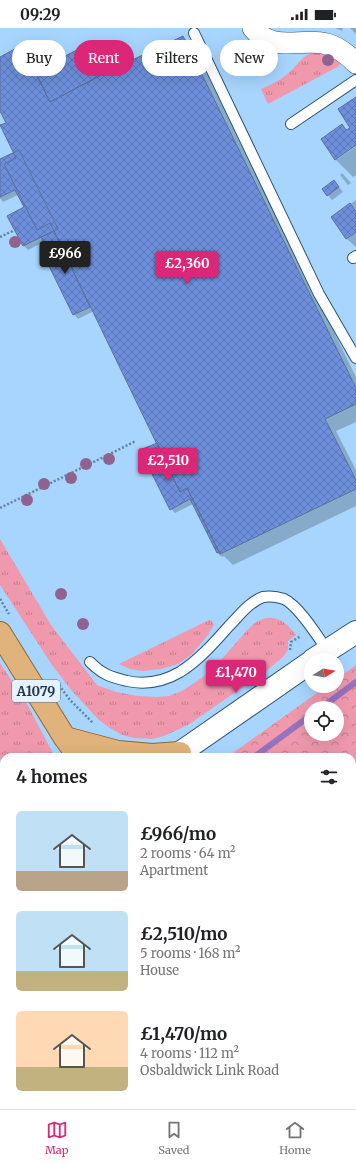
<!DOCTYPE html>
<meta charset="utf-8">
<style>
:root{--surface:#fff;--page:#f2f2f2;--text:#202124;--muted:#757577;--line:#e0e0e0;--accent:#db2777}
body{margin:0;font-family:Merriweather,serif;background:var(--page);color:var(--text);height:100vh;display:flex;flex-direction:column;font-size:15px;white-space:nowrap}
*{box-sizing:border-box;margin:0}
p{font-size:13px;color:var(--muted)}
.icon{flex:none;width:22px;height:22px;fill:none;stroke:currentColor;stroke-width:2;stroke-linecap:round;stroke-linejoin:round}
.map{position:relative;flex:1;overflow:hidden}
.sheet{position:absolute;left:0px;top:725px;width:356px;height:356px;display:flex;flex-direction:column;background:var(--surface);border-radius:12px 12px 0 0;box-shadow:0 4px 16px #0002}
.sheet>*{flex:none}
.banner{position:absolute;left:12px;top:12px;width:332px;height:36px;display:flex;gap:8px}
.needle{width:26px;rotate:79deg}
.buttons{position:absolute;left:304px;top:625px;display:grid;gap:8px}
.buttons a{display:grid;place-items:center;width:40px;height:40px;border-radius:50%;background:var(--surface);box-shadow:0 4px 16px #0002;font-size:20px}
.price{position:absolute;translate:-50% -34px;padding:0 9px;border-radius:4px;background:var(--accent);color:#fff;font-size:13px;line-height:26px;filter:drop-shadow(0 1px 2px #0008)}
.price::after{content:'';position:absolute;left:50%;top:24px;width:12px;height:9px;margin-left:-6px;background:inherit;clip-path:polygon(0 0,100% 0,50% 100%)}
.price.on{background:#222;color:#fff}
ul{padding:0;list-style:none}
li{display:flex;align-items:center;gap:12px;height:100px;padding:0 16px}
li span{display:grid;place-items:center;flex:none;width:112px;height:80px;border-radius:6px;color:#555}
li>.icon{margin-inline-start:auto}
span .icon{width:48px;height:48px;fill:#fffc;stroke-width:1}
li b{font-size:17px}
h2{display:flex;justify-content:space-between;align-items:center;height:48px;padding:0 16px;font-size:17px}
.chip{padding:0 14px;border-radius:18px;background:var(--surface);box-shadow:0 4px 16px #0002;font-size:14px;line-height:36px}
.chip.on{background:var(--accent);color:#fff}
.status{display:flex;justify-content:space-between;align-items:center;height:28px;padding:0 20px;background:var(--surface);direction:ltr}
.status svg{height:11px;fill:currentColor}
.tab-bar{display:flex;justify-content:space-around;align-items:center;height:56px;border-top:1px solid var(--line);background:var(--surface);font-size:11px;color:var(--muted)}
.tab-bar a{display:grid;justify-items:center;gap:2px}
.tab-bar .on{color:var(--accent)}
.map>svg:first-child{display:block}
</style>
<div class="status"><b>09:29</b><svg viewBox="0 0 49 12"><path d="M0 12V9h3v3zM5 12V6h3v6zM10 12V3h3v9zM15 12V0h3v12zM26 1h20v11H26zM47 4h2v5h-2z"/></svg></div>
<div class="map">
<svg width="356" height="1081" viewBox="0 0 356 1081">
<defs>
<pattern id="grass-tufts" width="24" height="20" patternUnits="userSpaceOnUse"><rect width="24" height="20" fill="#f099ad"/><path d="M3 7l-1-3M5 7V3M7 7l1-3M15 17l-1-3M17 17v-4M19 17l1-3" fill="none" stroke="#c27e8f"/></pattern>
<pattern id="forest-crowns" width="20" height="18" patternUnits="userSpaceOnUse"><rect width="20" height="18" fill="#f099ad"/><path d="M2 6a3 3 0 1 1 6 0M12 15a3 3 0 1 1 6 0" fill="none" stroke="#c27e8f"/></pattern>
<pattern id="building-cross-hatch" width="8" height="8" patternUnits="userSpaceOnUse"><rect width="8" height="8" fill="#6e90dc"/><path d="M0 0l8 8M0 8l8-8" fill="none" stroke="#5a76b4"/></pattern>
</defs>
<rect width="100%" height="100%" fill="#a7d5fd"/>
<path fill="url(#grass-tufts)" d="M318,23L338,29L340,35L339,38L268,76L261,61C270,57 279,53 286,47C300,36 299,28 318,23Z
M0,511L51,597L97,657L116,664L138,668L156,669L169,668L182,663L197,653L213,641L250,599C267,583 283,589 296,607L288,613V622L283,629L266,643L188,697L164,708L152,711L134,710L122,707L110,700L99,692L72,663L52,637L0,557Z
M209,592H211L214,597L207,608L192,626L178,636L161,641L143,643L130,641L119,636Z
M0,635L27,676L55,729H4V737L0,731Z
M356,730V1006L352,998V737Z"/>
<path fill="url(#forest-crowns)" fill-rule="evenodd" d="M356,637V730L352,737V729H227L327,658H337V651ZM311,680H337V706H311Z
M352,998L356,1006V1081H348L346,1077H352Z"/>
<path fill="#0003" d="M335,0H343L342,3Z
M350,0H356V6Z
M183,9L195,21L356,349V394L336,403L356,442V478L233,537L224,528L222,529L217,525L193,476L175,485L171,481L160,420L94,283L78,291L74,286L54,234L44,214L28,222L24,218L27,179L20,166L3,174L0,170V132L15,125L7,95L0,81V30L22,18L34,30L40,42L95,14L99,19L111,44Z
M356,70V116L338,129V131L356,118V147L353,149L336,132L323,111L342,97L347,103L352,100Z
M342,145L351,155L348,157L340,147Z
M334,153L343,164L332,172L324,162Z
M356,172V219L347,211L332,189Z"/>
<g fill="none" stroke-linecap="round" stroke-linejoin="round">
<path stroke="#9772c0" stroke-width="6" d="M321,680L356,654
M254,729L311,687"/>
</g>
<path fill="url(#building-cross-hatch)" stroke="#5c709d" d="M183,8L356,360V376L325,391L356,452V461L220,526L187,460L180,464L50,195L37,202L4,136L16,130L0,97L6,95L0,83V29L22,17L50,74L109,43Z
M95,13L109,43L50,74L35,43Z
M356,69V117L335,132L321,111L342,96L346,102L350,100L338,81Z
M19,122L58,201L23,218L7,188L24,179L15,162L0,169V131Z
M334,152L339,159L327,168L322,161Z
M350,175L356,184V204L346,211L331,189Z
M54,203L90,279L73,287L48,236L53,234L41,209Z
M157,415L180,464L187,460L219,524L217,525L190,471L170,482L140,422Z"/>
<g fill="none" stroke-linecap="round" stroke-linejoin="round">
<defs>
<path id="service" d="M194,5L319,266L356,330
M291,96L356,52
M353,230L356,228
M90,634C103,647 111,649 127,653C146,657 163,654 180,644C199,632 214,615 229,598C239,588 249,574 263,569C270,568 278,569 284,571C299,578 318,609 327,622
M1,757L4,785"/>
<path id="minor" d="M253,0C274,26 301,9 327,16C338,19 348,27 356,35"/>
<path id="tertiary" d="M313,632L356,604
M174,729L311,634"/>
<path id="primary" d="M0,605L65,710L79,729
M65,710L118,724L152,727L180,725
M0,754L4,760
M230,1077L233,1081
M287,1077L289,1081
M309,1077L311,1081"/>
</defs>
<use href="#service" stroke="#2a5477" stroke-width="12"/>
<use href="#minor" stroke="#2a5477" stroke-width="22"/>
<use href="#tertiary" stroke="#2a5477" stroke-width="24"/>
<use href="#primary" stroke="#916631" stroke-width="24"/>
<path stroke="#63829d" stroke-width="2.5" stroke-dasharray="2 2" stroke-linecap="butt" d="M0,209L19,200
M0,480L136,413
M0,571L9,586
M290,622L291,614L301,608
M59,657L70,672L93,695
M333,1077L336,1081"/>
<use href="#service" stroke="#fff" stroke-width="10"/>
<use href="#minor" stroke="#fff" stroke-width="21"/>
<use href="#tertiary" stroke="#fff" stroke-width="22"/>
<use href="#primary" stroke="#e0b37c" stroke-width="22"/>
</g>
<g fill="#906290">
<circle cx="328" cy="32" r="6"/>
<circle cx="15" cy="214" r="6"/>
<circle cx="109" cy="431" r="6"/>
<circle cx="86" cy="436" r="6"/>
<circle cx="71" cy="450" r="6"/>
<circle cx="44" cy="456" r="6"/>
<circle cx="27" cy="472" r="6"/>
<circle cx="61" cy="566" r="6"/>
<circle cx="83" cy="596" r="6"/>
</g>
<g text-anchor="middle" stroke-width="3.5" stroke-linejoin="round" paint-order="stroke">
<rect fill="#e4f2fe" stroke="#5e6e7d" stroke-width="1" x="12" y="652" width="48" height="22" rx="3"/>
<g font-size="13" font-weight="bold" fill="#243646">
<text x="36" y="668">A1079</text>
</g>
</g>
</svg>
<div class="buttons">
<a><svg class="needle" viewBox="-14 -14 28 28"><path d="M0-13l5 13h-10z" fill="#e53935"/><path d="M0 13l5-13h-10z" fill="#757577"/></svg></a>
<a><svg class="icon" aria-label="locate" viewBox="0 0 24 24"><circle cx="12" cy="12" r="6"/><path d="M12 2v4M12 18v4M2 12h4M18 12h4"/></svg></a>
</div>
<b class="price on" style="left:65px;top:247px">£966</b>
<b class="price" style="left:187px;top:257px">£2,360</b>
<b class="price" style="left:168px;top:454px">£2,510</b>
<b class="price" style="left:236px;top:666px">£1,470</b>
<div class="banner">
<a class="chip">Buy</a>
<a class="chip on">Rent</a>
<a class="chip">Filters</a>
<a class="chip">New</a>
</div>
<section class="sheet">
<h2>4 homes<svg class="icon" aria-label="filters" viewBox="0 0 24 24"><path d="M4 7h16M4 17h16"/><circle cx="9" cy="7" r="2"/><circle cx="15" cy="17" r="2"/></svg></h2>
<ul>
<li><span style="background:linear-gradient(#bfe0f5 75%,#b9a48a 0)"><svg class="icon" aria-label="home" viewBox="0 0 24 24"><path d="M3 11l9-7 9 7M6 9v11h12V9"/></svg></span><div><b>£966/mo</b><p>2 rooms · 64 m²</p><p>Apartment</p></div></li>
<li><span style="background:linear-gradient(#bfe0f5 75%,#c2b280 0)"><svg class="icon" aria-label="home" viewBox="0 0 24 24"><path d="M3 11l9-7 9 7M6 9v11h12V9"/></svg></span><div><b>£2,510/mo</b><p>5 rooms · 168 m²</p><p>House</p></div></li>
<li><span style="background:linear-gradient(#ffd9b3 70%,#c2b280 0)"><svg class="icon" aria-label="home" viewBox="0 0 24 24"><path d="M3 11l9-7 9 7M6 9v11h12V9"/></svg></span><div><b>£1,470/mo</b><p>4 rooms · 112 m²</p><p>Osbaldwick Link Road</p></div></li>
</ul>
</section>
</div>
<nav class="tab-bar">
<a class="on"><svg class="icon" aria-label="map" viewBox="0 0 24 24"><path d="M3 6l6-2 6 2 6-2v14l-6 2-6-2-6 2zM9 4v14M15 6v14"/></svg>Map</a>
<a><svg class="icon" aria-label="saved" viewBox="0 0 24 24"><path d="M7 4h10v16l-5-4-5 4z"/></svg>Saved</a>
<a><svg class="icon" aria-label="home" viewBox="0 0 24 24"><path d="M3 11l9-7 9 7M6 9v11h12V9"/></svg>Home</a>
</nav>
